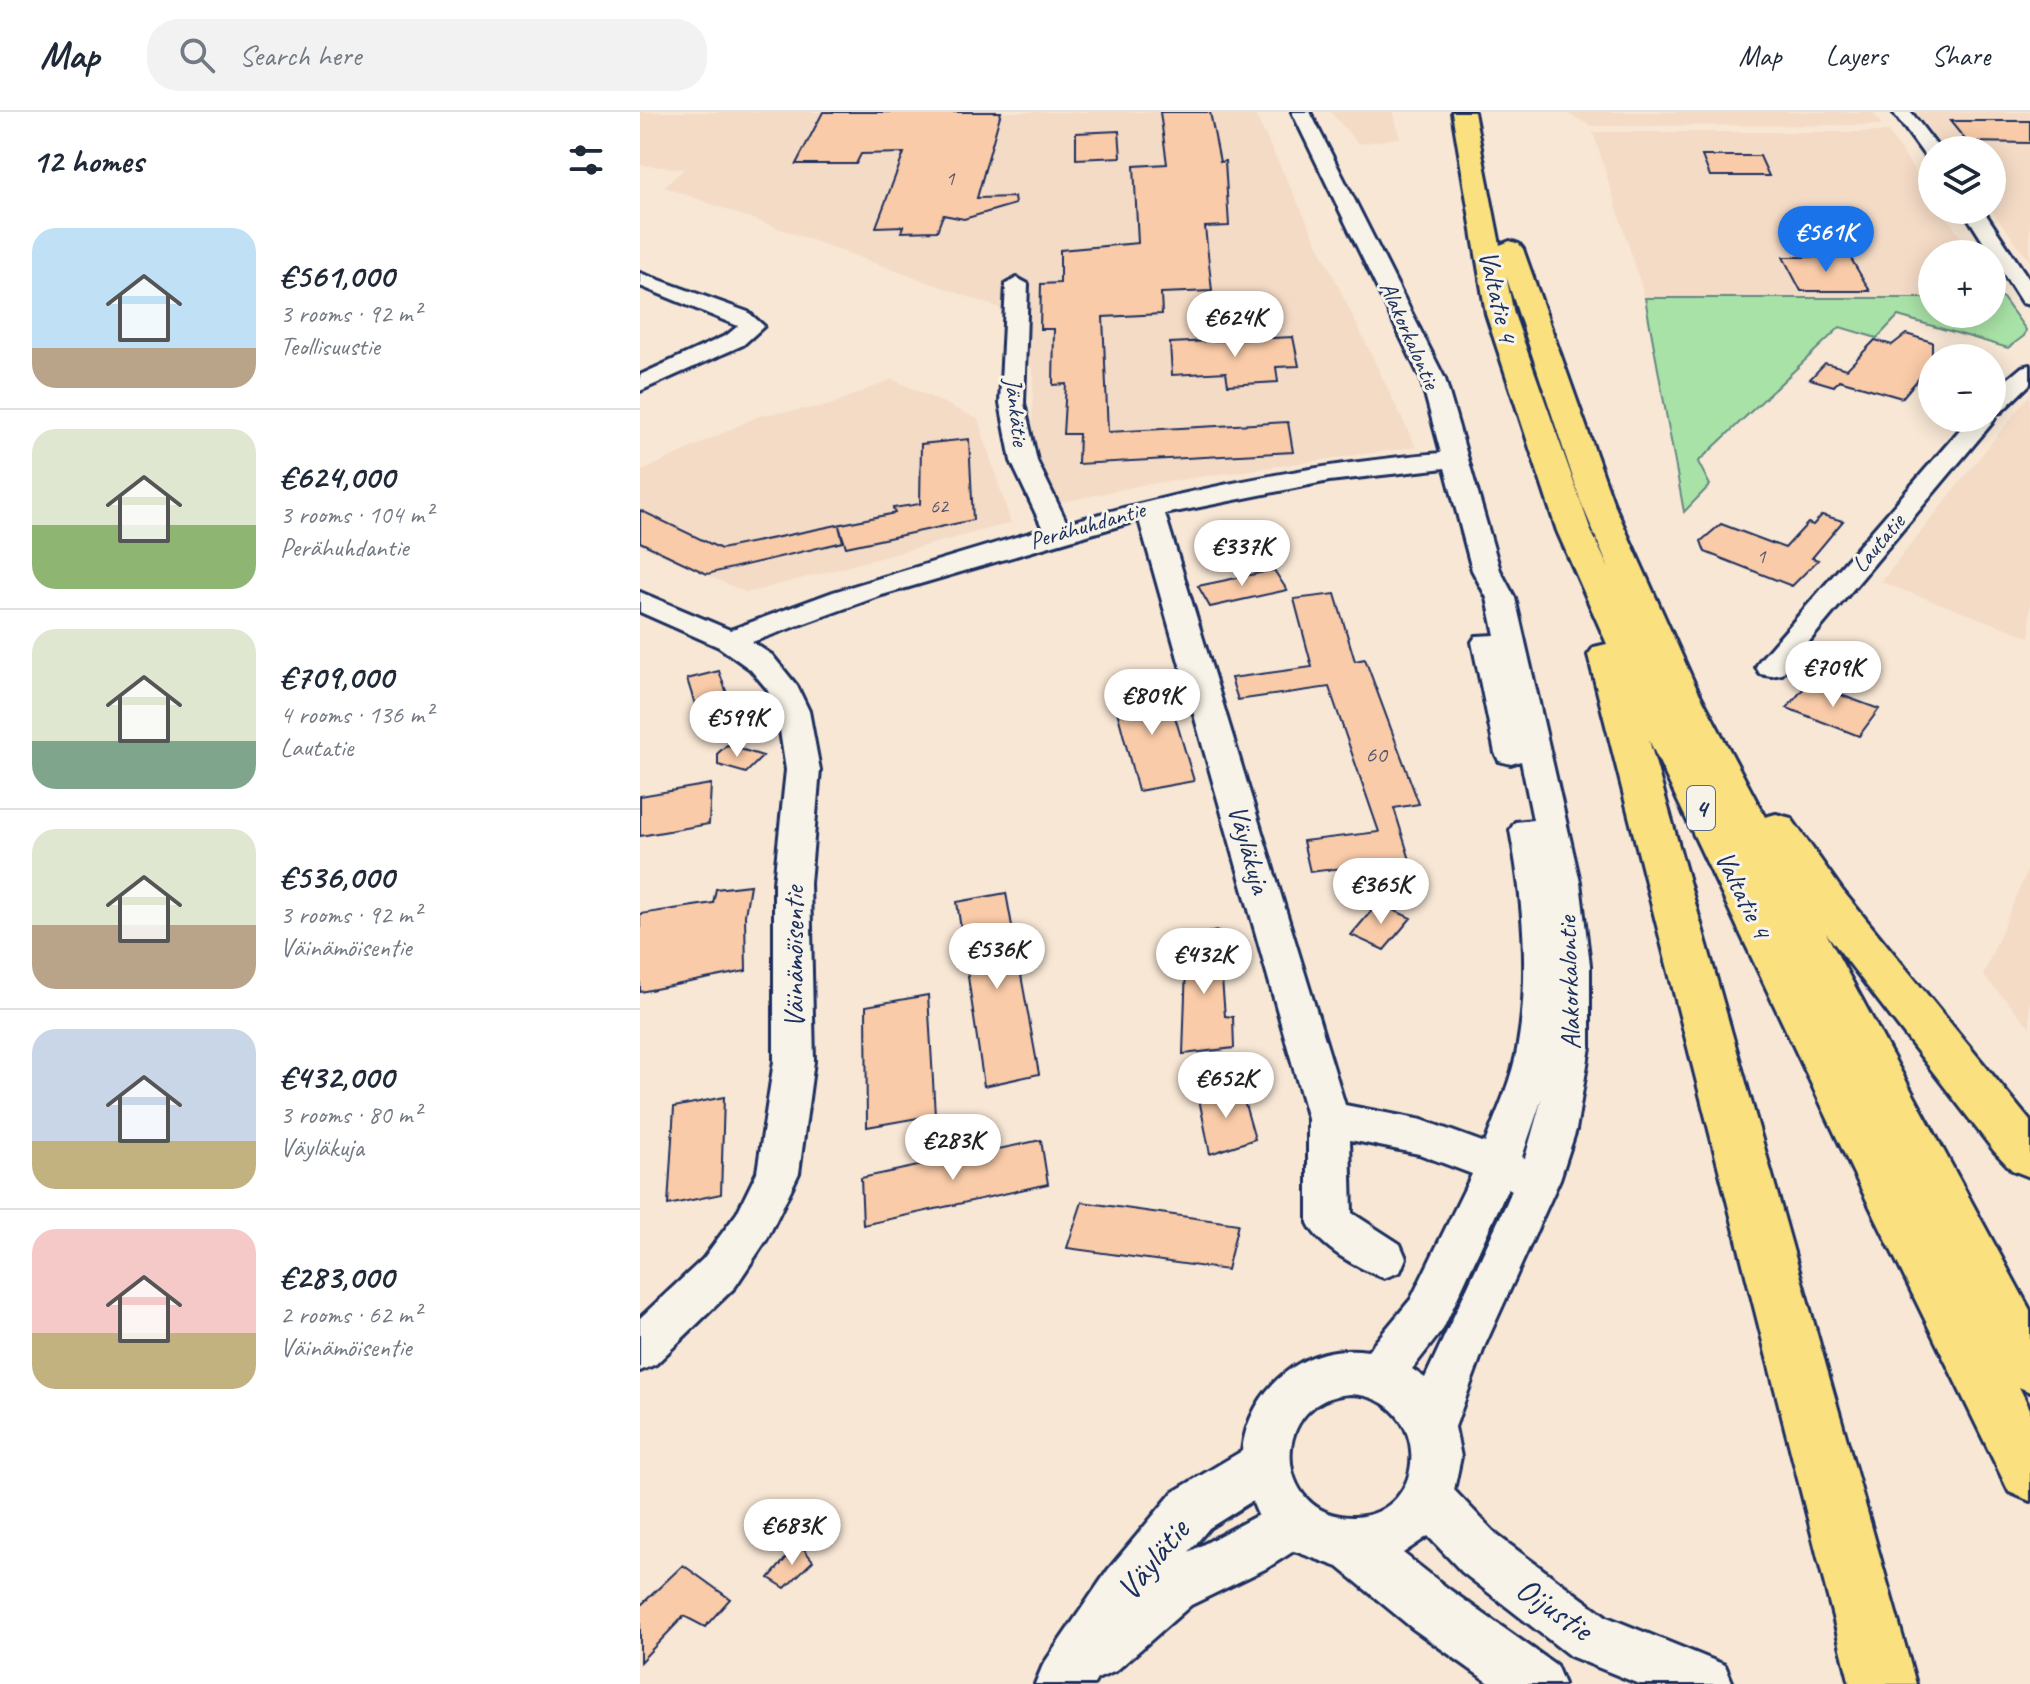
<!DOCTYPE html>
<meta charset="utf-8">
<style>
:root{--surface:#fff;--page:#f2f2f3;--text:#1f2937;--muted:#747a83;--line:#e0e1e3;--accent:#1a73e8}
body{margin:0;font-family:Caveat,sans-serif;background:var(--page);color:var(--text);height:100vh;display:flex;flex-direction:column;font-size:30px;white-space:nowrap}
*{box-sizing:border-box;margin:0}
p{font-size:26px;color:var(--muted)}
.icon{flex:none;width:44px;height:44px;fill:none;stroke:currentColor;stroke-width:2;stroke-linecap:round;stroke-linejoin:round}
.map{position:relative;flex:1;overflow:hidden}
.panel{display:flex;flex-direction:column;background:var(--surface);width:640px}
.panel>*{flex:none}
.controls{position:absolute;left:1278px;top:24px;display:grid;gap:16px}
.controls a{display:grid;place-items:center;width:88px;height:88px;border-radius:50%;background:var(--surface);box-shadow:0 4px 20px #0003;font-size:40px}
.price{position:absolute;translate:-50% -68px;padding:0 18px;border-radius:28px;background:#fff;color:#222;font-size:26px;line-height:52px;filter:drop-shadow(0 2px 4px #0008)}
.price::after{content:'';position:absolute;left:50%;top:48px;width:24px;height:18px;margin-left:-12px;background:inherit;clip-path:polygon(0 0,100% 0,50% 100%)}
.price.current{background:var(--accent);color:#fff}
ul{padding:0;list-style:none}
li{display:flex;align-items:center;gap:24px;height:200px;padding:0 32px}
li+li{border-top:2px solid var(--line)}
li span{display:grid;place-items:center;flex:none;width:224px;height:160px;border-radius:24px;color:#555}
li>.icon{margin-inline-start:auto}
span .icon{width:96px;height:96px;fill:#fffc;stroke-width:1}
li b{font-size:34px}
h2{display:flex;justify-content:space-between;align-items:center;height:96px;padding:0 32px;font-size:34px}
header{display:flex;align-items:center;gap:48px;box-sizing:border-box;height:112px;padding:0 40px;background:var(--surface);border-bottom:2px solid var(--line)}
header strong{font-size:38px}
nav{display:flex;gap:44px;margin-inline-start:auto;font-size:28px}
.search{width:560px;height:72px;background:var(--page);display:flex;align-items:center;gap:20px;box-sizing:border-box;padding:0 28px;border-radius:32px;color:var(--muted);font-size:30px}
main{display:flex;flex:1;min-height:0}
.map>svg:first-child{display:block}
</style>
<header>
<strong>Map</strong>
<div class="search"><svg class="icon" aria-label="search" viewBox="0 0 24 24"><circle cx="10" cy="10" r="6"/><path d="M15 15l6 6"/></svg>Search here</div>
<nav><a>Map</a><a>Layers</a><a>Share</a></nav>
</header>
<main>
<section class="panel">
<h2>12 homes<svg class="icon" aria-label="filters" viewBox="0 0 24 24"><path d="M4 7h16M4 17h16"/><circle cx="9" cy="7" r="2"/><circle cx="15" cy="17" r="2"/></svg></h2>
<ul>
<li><span style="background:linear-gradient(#bfe0f5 75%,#b9a48a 0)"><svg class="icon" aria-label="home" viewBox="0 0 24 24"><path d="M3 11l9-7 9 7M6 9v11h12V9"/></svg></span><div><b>€561,000</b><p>3 rooms · 92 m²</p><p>Teollisuustie</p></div></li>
<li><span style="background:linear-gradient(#dfe7d0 60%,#8fb573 0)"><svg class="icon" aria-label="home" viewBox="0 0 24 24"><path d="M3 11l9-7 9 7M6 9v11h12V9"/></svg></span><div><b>€624,000</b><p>3 rooms · 104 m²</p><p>Perähuhdantie</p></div></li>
<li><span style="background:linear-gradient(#dfe7d0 70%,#7fa58c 0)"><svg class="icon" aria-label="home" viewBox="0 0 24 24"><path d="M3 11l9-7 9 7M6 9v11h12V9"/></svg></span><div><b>€709,000</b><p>4 rooms · 136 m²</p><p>Lautatie</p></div></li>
<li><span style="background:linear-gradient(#dfe7d0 60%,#b9a48a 0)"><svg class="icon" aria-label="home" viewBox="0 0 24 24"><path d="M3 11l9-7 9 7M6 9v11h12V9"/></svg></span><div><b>€536,000</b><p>3 rooms · 92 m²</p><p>Väinämöisentie</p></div></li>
<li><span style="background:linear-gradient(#c9d6e8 70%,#c2b280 0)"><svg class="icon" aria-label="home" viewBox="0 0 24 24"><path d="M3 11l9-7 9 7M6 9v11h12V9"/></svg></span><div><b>€432,000</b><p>3 rooms · 80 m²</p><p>Väyläkuja</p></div></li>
<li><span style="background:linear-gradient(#f6c9c9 65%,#c2b280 0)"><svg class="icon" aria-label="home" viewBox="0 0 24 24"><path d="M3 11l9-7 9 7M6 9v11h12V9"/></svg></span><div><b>€283,000</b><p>2 rooms · 62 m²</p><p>Väinämöisentie</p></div></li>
</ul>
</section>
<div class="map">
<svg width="1390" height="1572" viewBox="0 0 1390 1572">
<rect width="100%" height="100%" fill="#f8e7d5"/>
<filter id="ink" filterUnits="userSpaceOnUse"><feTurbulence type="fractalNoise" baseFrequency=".0125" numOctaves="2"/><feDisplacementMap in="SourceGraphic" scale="16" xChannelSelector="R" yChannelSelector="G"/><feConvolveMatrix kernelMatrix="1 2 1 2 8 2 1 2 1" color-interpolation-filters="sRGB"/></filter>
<g filter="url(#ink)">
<path fill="#f4dbc6" d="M0,0H614L776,335L502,373L419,391L392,331L393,262L376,202L24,75L44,57L0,53Z
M691,0H753L760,26L718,32Z
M925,0H1233L1242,13L951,14Z
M1276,0H1390V149L1351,98L1352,38H1305Z
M953,20H1248L1292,84V98H1302L1332,142H1292V186H1005Z
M252,267L338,307L371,411L107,481L0,433V360L121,303L188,294Z
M1390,282V525L1241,470Z
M1390,752V915L1343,863Z"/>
<path fill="#a9e2a7" stroke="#628882" stroke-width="2" d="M1005,186H1292V202H1352V186H1363L1386,218L1384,224L1368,236L1258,204L1237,226L1200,215L1058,350L1070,373L1044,400Z"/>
<path fill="#f9cba8" stroke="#1b2f5e" stroke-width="2" d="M183,0H361L337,86L374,85L375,92L324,107L303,103L297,119L261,120L263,114L236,115L264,41L221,42L216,52H156Z
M520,0H570L580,50L585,49L589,114L565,115L572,179L521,181L522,202L463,205L468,320L648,310L653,340L438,352L439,322H423L426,272L413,273L414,217H400L401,172L420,171V138L498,131L494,54L527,52Z
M1310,9H1390V31L1327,30Z
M479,19L481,45L436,47V21Z
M1062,44H1120L1129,64H1070Z
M1143,145H1210L1230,179H1161Z
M1266,222L1292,230V251L1262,286L1199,268L1194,274L1170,267L1185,251L1207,257L1235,228L1252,233Z
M653,225L659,254L636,255L638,270L588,273L586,260L532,263L530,231Z
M329,327L333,408L206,435L199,414L203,430L67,462L0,430V398L81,437L255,401L253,396L280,392L281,332Z
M1182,403L1203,409L1172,446L1178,448L1152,474L1065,440L1061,429L1081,412L1145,436L1168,411L1173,413Z
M634,458L647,478L570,495L558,474Z
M695,482L715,549L725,547L779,692L754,696L770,748L670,760L663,729L739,720L689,575L598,588L591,566L672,555L654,487Z
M79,559L91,593L58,602L47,567Z
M525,571L554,669L498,679L472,580Z
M1168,571L1239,597L1219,624L1147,596Z
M87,633L123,644L106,661L78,653V641Z
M71,672L69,712L0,724V684Z
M110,773L105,803L106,859L0,880V802L73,791L76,777Z
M366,781L399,962L344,974L317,790Z
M738,791L771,806L744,838L711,823Z
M578,819L585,904L593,905L594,936L543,942L546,853L541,854L538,826Z
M288,883L295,1003L227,1015L226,894Z
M600,975L615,1027L570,1042L559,987Z
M84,985L81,1082L28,1093L34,995Z
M401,1028L408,1072L223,1113L221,1066Z
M442,1090L598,1112L587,1158L427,1136Z
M159,1431L173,1449L145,1476L129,1466Z
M43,1453L90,1487L65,1515L44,1504L0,1550V1494Z"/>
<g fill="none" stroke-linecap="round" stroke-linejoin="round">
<defs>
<path id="minor" d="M652,0H670L805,267L860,458L875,486L940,770L950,853V935L936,1018L920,1067L845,1233L815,1315L821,1345L814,1378L858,1424L967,1505L1085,1553L1093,1572H999L930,1544L822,1460L788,1424L763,1441L810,1478L916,1553L924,1572H851L772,1516L698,1455L654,1439L627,1456L551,1493L476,1559L457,1567L454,1572H395L403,1553L468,1458L533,1380L602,1339C609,1277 664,1229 728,1239L771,1187L832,1062L779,1042L710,1028L712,1101L760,1132L766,1146L760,1160L744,1166C718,1156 680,1136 668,1111V1007L499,408L242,483L112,530L132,543L157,574L169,599L180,658L170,771L174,949L159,1061L127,1127L95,1175L16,1252L0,1259V1206L63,1147L97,1101L117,1060L134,949V771L146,658L137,599L127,577L110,557L79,535L0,500V480L90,518L193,480L403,417L371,349L360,291L366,172L377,166L388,172L384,291L397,349L427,411C548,377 673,352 801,341L781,267ZM805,356L832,458L847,486L855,523L836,524L832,530L855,641L859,649L871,652L881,649L893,708L875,710L870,718C883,787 890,862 878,932C873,966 857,999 845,1031L782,1008L705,993L525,402L689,369ZM902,986L885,1046L882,1045ZM868,1076L872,1078L867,1090L785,1266L772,1257L803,1217ZM711,1282C791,1286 791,1402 714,1405C632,1407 628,1286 711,1282ZM612,1389L618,1403L549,1440L569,1416Z
M1253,0H1271L1300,38H1292V46L1285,44Z
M1323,98H1343L1390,169V193L1382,191Z
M0,161L108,200L124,214L103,233L0,279V263L87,223L98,214L0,174Z
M1390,253V272L1361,300L1353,302L1355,306L1352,311L1142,562L1131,564L1120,562L1116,555L1120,548L1330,306H1352V280L1382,255Z"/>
<path id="highway" d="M812,0H834L860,133L870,129L879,132L883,137L973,390L1055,573L1125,705L1136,702L1151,706L1202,778L1390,1009V1065L1372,1058L1354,1039L1186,821L1390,1198V1280L1379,1275L1390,1297V1389L1369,1380L1212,1058L1009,628L1276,1572H1210L948,543L954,535L967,532L917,419L846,202ZM866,164L941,390L969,457L951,419L874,202Z"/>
</defs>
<use href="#minor" stroke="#1b2f5e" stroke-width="6"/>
<use href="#highway" stroke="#1b2f5e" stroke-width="6"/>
<use href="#minor" fill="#f7f3e8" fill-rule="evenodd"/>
<use href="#highway" fill="#fbe080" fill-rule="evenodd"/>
</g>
</g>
<g text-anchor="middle" stroke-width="6" stroke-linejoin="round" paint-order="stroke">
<g font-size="20" fill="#525670">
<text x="310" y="73">1</text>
<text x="299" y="401">62</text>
<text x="1121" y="451">1</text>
</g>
<g font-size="24" fill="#1b2f5e" stroke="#f7f3e8">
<text transform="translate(770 223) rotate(66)" y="8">Alakorkalontie</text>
<text transform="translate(377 300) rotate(83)" y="8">Jänkätie</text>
<text transform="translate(447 413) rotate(-16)" y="8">Perähuhdantie</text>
<text transform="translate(1238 431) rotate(-50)" y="8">Lautatie</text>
</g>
<g font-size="24" fill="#525670">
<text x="736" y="650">60</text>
</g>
<rect fill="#f7f3e8" stroke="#5d6a87" stroke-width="2" x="1047" y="674" width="28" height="44" rx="6"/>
<g font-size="26" font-weight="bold" fill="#1b2f5e">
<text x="1061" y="705">4</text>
</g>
<g font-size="28" fill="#1b2f5e" stroke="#f7f3e8">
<text transform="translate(859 184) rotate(77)" y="10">Valtatie 4</text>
<text transform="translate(610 737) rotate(74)" y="10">Väyläkuja</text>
<text transform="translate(1104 782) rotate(64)" y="10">Valtatie 4</text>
<text transform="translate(153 845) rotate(-90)" y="10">Väinämöisentie</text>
<text transform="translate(928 871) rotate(-92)" y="10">Alakorkalontie</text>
</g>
<g font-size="34" fill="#1b2f5e" stroke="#f7f3e8">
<text transform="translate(512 1447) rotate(-51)" y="12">Väylätie</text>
<text transform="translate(915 1496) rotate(35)" y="12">Oijustie</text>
</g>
</g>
</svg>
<div class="controls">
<a><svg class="icon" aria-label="layers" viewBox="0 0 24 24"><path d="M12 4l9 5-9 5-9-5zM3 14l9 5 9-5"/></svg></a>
<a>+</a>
<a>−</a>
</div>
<b class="price current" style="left:1186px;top:162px">€561K</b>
<b class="price" style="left:595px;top:247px">€624K</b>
<b class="price" style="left:602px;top:476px">€337K</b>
<b class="price" style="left:1193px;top:597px">€709K</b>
<b class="price" style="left:512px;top:625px">€809K</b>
<b class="price" style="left:97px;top:647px">€599K</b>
<b class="price" style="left:741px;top:814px">€365K</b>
<b class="price" style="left:357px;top:879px">€536K</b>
<b class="price" style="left:564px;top:884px">€432K</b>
<b class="price" style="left:586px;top:1008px">€652K</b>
<b class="price" style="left:313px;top:1070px">€283K</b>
<b class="price" style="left:152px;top:1455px">€683K</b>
</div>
</main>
